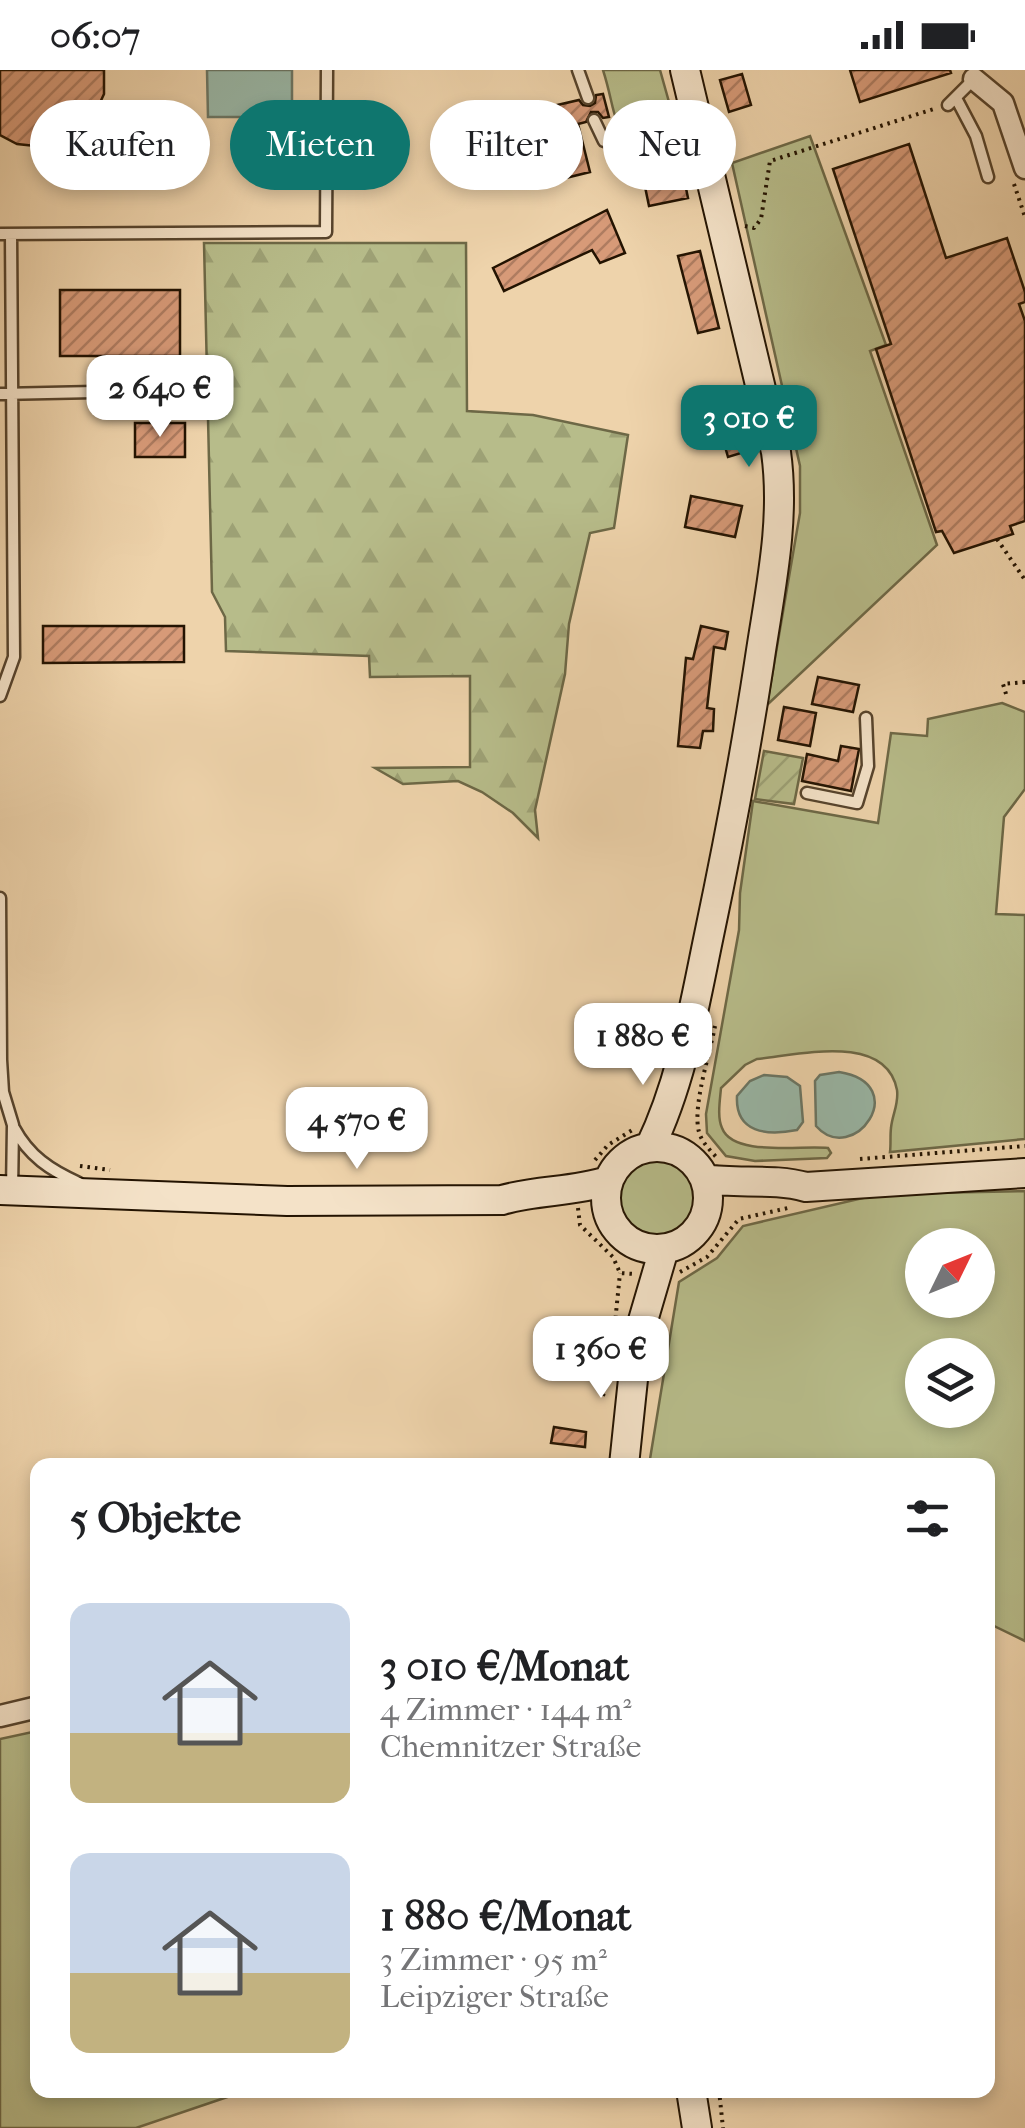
<!DOCTYPE html>
<html lang="de">
<meta charset="utf-8">
<style>
:root{--surface:#fff;--page:#f2f2f2;--text:#202124;--muted:#757577;--accent:#0f766e}
body{margin:0;font-family:"IM FELL French Canon",serif;background:var(--page);color:var(--text);height:100vh;display:flex;flex-direction:column;font-size:38px;white-space:nowrap}
*{box-sizing:border-box;margin:0}
p{font-size:32px;color:var(--muted)}
.icon{flex:none;width:55px;height:55px;fill:none;stroke:currentColor;stroke-width:2;stroke-linecap:round;stroke-linejoin:round}
.map{position:relative;flex:1;overflow:hidden}
.side{position:absolute;left:30px;top:1388px;width:965px;height:640px;display:flex;flex-direction:column;background:var(--surface);border-radius:20px;box-shadow:0 5px 15px #0003}
.side>*{flex:none}
.top-card{position:absolute;left:30px;top:30px;width:965px;height:90px;display:flex;gap:20px}
.needle{width:65px;rotate:47deg}
.fabs{position:absolute;left:905px;top:1158px;display:grid;gap:20px}
.fabs a{display:grid;place-items:center;width:90px;height:90px;border-radius:50%;background:var(--surface);box-shadow:0 5px 15px #0003;font-size:50px}
.price{position:absolute;translate:-50% -85px;padding:0 22px;border-radius:20px;background:#fff;color:#222;font-size:32px;line-height:65px;filter:drop-shadow(0 2px 5px #0008)}
.price::after{content:'';position:absolute;left:50%;top:60px;width:30px;height:22px;margin-left:-15px;background:inherit;clip-path:polygon(0 0,100% 0,50% 100%)}
.price.current{background:var(--accent);color:#fff}
ul{padding:0;list-style:none}
li{display:flex;align-items:center;gap:30px;height:250px;padding:0 40px}
li span{display:grid;place-items:center;flex:none;width:280px;height:200px;border-radius:20px;color:#555}
li>.icon{margin-inline-start:auto}
span .icon{width:120px;height:120px;fill:#fffc;stroke-width:1}
li b{font-size:42px}
h2{display:flex;justify-content:space-between;align-items:center;height:120px;padding:0 40px;font-size:42px}
.pill{padding:0 35px;border-radius:45px;background:var(--surface);box-shadow:0 5px 15px #0003;font-size:35px;line-height:90px}
.pill.current{background:var(--accent);color:#fff}
.status{display:flex;justify-content:space-between;align-items:center;height:70px;padding:0 50px;background:var(--surface);direction:ltr}
.status svg{height:28px;fill:currentColor}
.map>svg:first-child{display:block}
</style>
<div class="status"><b>06:07</b><svg viewBox="0 0 49 12"><path d="M0 12V9h3v3zM5 12V6h3v6zM10 12V3h3v9zM15 12V0h3v12zM26 1h20v11H26zM47 4h2v5h-2z"/></svg></div>
<div class="map">
<svg width="1025" height="2058" viewBox="0 0 1025 2058">
<defs>
<pattern id="forest-firs" width="22" height="20" patternUnits="userSpaceOnUse" patternTransform="scale(2.5)"><rect width="22" height="20" fill="#b7bc8a"/><path d="M5 1l3.5 6h-7zM16 11l3.5 6h-7z" fill="#9da175"/></pattern>
<pattern id="garden-furrows" width="10" height="10" patternUnits="userSpaceOnUse" patternTransform="scale(2.5)"><rect width="10" height="10" fill="#b7bc8a"/><path d="M-1 1l2-2M0 10L10 0M9 11l2-2" fill="none" stroke="#9da175"/></pattern>
<pattern id="building-hatch" width="6" height="6" patternUnits="userSpaceOnUse" patternTransform="scale(2.5)"><rect width="6" height="6" fill="#d79a78"/><path d="M-1 1l2-2M0 6l6-6M5 7l2-2" fill="none" stroke="#ae7c60"/></pattern>
</defs>
<rect width="100%" height="100%" fill="#eed3ab"/>
<filter id="stains"><feTurbulence type="fractalNoise" baseFrequency=".002" numOctaves="4"/><feColorMatrix values="0 0 0 0 .2 0 0 0 0 .09 0 0 0 0 .02 0 0 0 .5 -.17"/></filter>
<radialGradient id="worn" r=".72"><stop offset=".6" stop-color="#630" stop-opacity="0"/><stop offset="1" stop-color="#630" stop-opacity=".3"/></radialGradient>
<path fill="#b7bc8a" stroke="#6d6846" stroke-width="2.5" fill-rule="evenodd" d="M603,0H660L676,57C605,72 621,56 603,0Z
M810,66L886,275L870,281L937,475L767,635L800,443V396L732,93Z
M1002,633L1025,642V719L1004,747L996,844L1025,845V1069L890,1082C891,1074 890,1066 891,1058C892,1045 899,1034 897,1020C886,962 798,985 757,989L745,995L721,1018C720,1030 717,1047 722,1058C733,1087 801,1075 828,1078L831,1083L827,1088L755,1091L726,1086L707,1063L706,1044L739,860L740,823L753,731L878,753L891,663L927,666L928,649Z
M619 1128a38 38 0 1 1 76 0a38 38 0 1 1-76 0Z
M1025,1121V1571L988,1553V1395H649L679,1212L717,1188L743,1156L880,1124ZM922,1175H978V1230H922ZM922,1285H978V1340H922Z
M37,1661L38,2020H248L136,2058H0V1669Z"/>
<path fill="url(#forest-firs)" stroke="#6d6846" stroke-width="2.5" d="M204,173H466L467,341L533,345L628,365L614,458L590,463L569,554L565,604L535,740L538,768L513,743L482,722L458,711L403,714L375,698L470,697V606L370,607L369,586L226,581L225,547L212,522Z"/>
<path fill="url(#garden-furrows)" stroke="#6d6846" stroke-width="2.5" d="M764,681L803,688L794,734L755,729Z"/>
<path fill="#99b8a8" stroke="#6a7665" stroke-width="2.5" d="M207,0H292V47H208Z
M839,1002C914,1014 853,1098 816,1056L815,1011L820,1005Z
M764,1005L787,1007L800,1016L803,1052L797,1060C767,1066 735,1063 737,1026L750,1011Z"/>
<path fill="url(#building-hatch)" stroke="#231301" stroke-width="2.5" d="M0,0H104V24L92,50L72,68L45,77L17,74L0,65Z
M850,0H950L951,3L860,32Z
M742,4L751,35L729,42L720,10Z
M603,24L609,47L603,48L598,42H591L586,52L578,54L590,102L525,118L517,88L533,84L523,43L579,30L583,35L590,36L595,33L596,25Z
M909,74L946,188L1007,168L1025,222V232L1019,234L1025,251V451L1010,456L1013,464L954,483L942,461L936,462L876,279L891,274L833,99Z
M682,99L688,128L649,136L643,107Z
M607,140L625,183L600,193L592,180L504,221L493,198Z
M700,181L719,258L698,263L678,186Z
M60,220H180V286H60Z
M135,353H185V387H135Z
M745,360L751,380L728,387L722,366Z
M691,426L742,436L735,467L685,457Z
M43,556H184V592L43,593Z
M701,556L728,562L725,579L714,577L707,638L714,639L713,661H703L700,678L678,676L686,588L693,589Z
M818,607L859,615L853,642L812,634Z
M784,637L816,643L810,676L778,670Z
M841,676L859,679L851,721L802,711L807,684L838,691Z
M554,1357L586,1362L585,1377L551,1373Z"/>
<g fill="none" stroke-linecap="round" stroke-linejoin="round">
<defs>
<path id="lane" d="M578,0L588,28
M956,28L976,66L988,107
M948,35L974,9
M594,50L604,71L629,77L698,63
M0,164L326,162L327,0
M0,324L189,320
M0,626L14,587L11,164
M807,723L857,733L868,696L866,648
M0,828L1,990L3,1022L13,1055L12,1121
M14,1058C29,1086 50,1100 79,1113"/>
<path id="street" d="M974,9L1003,33L1025,98
M0,1646L38,1637"/>
<path id="secondary" d="M606 1128a51 51 0 1 1 102 0a51 51 0 1 1-102 0Z
M650,1077C682,1011 694,937 709,865C728,775 745,685 759,594C769,524 786,453 776,382L685,0
M705,1109C738,1114 774,1108 806,1117L1025,1103
M0,1120L287,1131L502,1130C537,1120 573,1122 608,1111
M624,1395L637,1271L664,1179
M691,2020L697,2058"/>
</defs>
<use href="#lane" stroke="#56432c" stroke-width="15"/>
<use href="#street" stroke="#56432c" stroke-width="25"/>
<use href="#secondary" stroke="#231301" stroke-width="32"/>
<path stroke="#231301" stroke-width="4" stroke-dasharray="2.5 5" stroke-linecap="butt" d="M1014,114L1025,147
M745,156L754,158L761,149L770,91L934,39
M997,469L1025,510
M1006,624L1003,614L1025,612
M715,956C710,983 692,1037 699,1062C702,1073 711,1081 718,1089
M860,1089L1025,1076
M595,1090L608,1075L634,1059
M80,1096L110,1100
M578,1138L580,1155L613,1187L620,1203L634,1204
M680,1202L707,1187L739,1149L788,1138
M614,1263L620,1203
M603,1326L610,1298
M719,2020L723,2058"/>
<use href="#lane" stroke="#f4e2c8" stroke-width="10"/>
<use href="#street" stroke="#f4e2c8" stroke-width="20"/>
<use href="#secondary" stroke="#f4e2c8" stroke-width="28"/>
</g>
<rect width="100%" height="100%" filter="url(#stains)"/>
<rect width="100%" height="100%" fill="url(#worn)"/>
</svg>
<div class="fabs">
<a><svg class="needle" viewBox="-14 -14 28 28"><path d="M0-13l5 13h-10z" fill="#e53935"/><path d="M0 13l5-13h-10z" fill="#757577"/></svg></a>
<a><svg class="icon" aria-label="layers" viewBox="0 0 24 24"><path d="M12 4l9 5-9 5-9-5zM3 14l9 5 9-5"/></svg></a>
</div>
<b class="price" style="left:160px;top:370px">2 640 €</b>
<b class="price current" style="left:749px;top:400px">3 010 €</b>
<b class="price" style="left:643px;top:1018px">1 880 €</b>
<b class="price" style="left:357px;top:1102px">4 570 €</b>
<b class="price" style="left:601px;top:1331px">1 360 €</b>
<div class="top-card">
<a class="pill">Kaufen</a>
<a class="pill current">Mieten</a>
<a class="pill">Filter</a>
<a class="pill">Neu</a>
</div>
<section class="side">
<h2>5 Objekte<svg class="icon" aria-label="filters" viewBox="0 0 24 24"><path d="M4 7h16M4 17h16"/><circle cx="9" cy="7" r="2"/><circle cx="15" cy="17" r="2"/></svg></h2>
<ul>
<li><span style="background:linear-gradient(#c9d6e8 65%,#c2b280 0)"><svg class="icon" aria-label="home" viewBox="0 0 24 24"><path d="M3 11l9-7 9 7M6 9v11h12V9"/></svg></span><div><b>3 010 €/Monat</b><p>4 Zimmer · 144 m²</p><p>Chemnitzer Straße</p></div></li>
<li><span style="background:linear-gradient(#c9d6e8 60%,#c2b280 0)"><svg class="icon" aria-label="home" viewBox="0 0 24 24"><path d="M3 11l9-7 9 7M6 9v11h12V9"/></svg></span><div><b>1 880 €/Monat</b><p>3 Zimmer · 95 m²</p><p>Leipziger Straße</p></div></li>
</ul>
</section>
</div>
